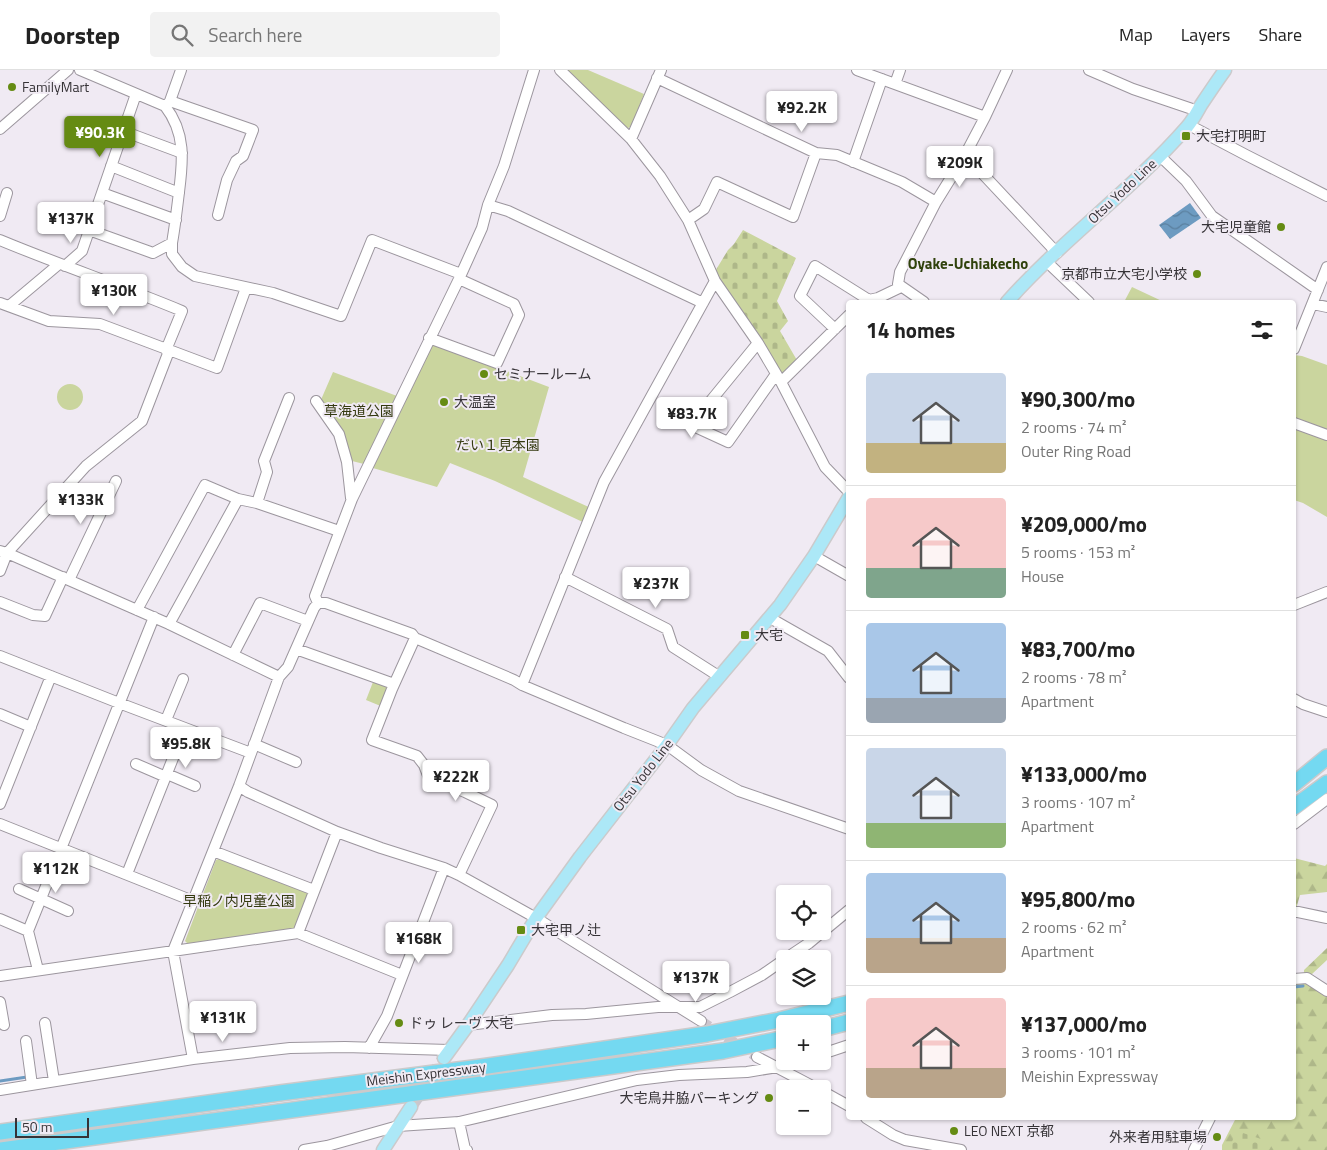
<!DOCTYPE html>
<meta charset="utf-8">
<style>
:root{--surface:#fff;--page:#f2f2f2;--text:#222;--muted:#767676;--line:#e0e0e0;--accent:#658b13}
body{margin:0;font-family:"Titillium Web","Noto Sans JP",sans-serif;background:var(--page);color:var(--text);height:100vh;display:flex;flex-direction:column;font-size:19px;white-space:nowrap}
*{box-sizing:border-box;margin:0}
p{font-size:16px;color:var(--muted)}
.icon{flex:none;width:28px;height:28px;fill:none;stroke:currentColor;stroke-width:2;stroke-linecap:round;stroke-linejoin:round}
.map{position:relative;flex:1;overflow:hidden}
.sheet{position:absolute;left:846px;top:230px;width:450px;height:820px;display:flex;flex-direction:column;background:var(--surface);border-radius:5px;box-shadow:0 1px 4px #0004}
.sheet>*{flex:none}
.buttons{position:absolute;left:776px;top:815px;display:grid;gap:10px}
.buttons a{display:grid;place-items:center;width:55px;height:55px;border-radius:5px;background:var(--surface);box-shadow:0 1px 4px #0004;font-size:25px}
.scale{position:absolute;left:15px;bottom:12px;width:74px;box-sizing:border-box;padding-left:5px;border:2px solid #363337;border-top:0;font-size:14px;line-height:18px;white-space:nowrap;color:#363337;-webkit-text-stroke:4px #f0eaf3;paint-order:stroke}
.price{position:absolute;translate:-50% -42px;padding:0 11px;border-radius:5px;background:#fff;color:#222;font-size:16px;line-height:32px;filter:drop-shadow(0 1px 2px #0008)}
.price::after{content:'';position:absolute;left:50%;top:30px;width:15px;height:11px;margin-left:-8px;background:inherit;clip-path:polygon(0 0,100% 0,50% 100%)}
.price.active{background:var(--accent);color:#fff}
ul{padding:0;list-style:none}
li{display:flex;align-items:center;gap:15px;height:125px;padding:0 20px}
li+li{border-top:1px solid var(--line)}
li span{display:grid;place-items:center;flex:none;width:140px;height:100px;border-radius:5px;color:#555}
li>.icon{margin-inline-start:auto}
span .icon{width:60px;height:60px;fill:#fffc;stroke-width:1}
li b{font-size:21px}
h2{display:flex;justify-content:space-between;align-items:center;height:60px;padding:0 20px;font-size:21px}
header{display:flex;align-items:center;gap:30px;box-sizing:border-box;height:70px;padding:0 25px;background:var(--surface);border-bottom:1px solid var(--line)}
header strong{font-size:24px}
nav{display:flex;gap:28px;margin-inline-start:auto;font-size:18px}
.search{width:350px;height:45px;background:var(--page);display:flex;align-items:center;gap:12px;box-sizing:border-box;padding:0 18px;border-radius:5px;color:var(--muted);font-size:19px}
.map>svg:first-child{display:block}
</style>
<header>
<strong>Doorstep</strong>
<div class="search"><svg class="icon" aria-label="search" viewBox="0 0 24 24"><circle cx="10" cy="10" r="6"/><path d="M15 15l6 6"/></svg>Search here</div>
<nav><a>Map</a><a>Layers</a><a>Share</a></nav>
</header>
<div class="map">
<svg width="1327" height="1080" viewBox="0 0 1327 1080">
<defs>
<pattern id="forest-firs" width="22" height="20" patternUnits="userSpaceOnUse" patternTransform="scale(1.25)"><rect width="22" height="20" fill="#cad59e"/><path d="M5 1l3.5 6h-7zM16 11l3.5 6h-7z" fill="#aeb789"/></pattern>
<pattern id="cemetery-stones" width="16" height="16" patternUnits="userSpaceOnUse" patternTransform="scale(1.25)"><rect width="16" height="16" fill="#cad59e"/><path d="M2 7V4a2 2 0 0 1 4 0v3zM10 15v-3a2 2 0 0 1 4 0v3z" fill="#aeb789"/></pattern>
<pattern id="water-waves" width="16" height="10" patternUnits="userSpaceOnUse" patternTransform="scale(1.25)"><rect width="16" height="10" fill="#6d9bc1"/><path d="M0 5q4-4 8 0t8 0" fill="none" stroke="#5a7f9e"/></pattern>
</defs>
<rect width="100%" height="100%" fill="#f0eaf3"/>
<path fill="#cad59e" d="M565,0H588L644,24L631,57H629L628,60Z
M1132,217L1164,232H1124Z
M433,273L549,317L523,407L593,439L587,454L495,411L450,393L437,417L373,398Z
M1294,285L1302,286L1327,295V362L1294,349Z
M333,302L397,326L364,394L352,391L320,332Z
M57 327a13 13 0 1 1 26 0a13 13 0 1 1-26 0Z
M1294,356L1327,369V447L1303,433L1294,430V387L1296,382L1294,380Z
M373,612L387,617L389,622L383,637L366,630Z
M224,787L307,820L309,825L297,858L189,875L185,871L216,790Z"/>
<path fill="url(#forest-firs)" d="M1294,788L1325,796L1327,794V822L1300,825L1296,839H1294Z
M1327,878V890L1312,904L1304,905V900Z
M1294,912C1308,911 1316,917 1327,924V1080H1222V1075L1236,1048H1294Z"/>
<path fill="url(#cemetery-stones)" d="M743,160L796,188L777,231L788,251L780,261L798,292L785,305L780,304L714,203L728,180L734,174Z
M1237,1061L1264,1070L1260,1080H1228Z"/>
<path fill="url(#water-waves)" d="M1190,133L1201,148L1170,169L1159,155Z"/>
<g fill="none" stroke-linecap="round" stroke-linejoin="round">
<path stroke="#6d9bc1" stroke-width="3" d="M1294,917L1303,916
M0,1011L27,1007"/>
<path stroke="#cbc5cd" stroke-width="10" stroke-dasharray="10 5" stroke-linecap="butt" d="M701,951L757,987"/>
<path stroke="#cbc5cd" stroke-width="12" stroke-dasharray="12 6" stroke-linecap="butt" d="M411,1037L444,988"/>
<defs>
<path id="minor" d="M80,0L165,36C186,63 183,91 179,122C177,139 175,156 172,173V184L182,197L195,206L273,223L341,246L372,170L461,204
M560,0L631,69L660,106L688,150L715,211L758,273L781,312L825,397L849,422
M857,0L985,47
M1089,0L1133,19L1198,41
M657,8L816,83L837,85L902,112L936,132
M895,14L900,0
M170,31L253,60L243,86L236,91L227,110L218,145
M166,36L170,31L181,0
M1189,55L1246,85L1327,126
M0,59L68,0
M123,61L182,83
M631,69L661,0
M965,85L1057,183
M1160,86L1186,111L1212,146L1318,220
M853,92L882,9
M111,96L179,123
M102,123L176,150
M488,135L508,141L703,233
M0,146L7,123
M688,150L704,139L717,112L793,147L816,83
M89,160L153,183L172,173
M0,170C60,195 122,216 182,241L166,280
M1047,192L1089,232
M65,196L82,181L136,24
M864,232L869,230L878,228L901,217
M924,232L898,214L900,202L936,132L965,85L985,47L1007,0
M0,233L49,251L100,254L217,298L246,218
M1313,234L1327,237
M9,236L59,194
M835,259L800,226L815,196L869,230
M429,268L497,293L519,245L514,234L459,209
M758,273L691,355L728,372L776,304
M1294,279L1327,197
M781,312L849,245
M316,331L339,364L347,392L351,428
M1294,353L1327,365
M257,433L267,402L264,391L289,328
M0,481L7,483L169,554L279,607
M814,486L849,506
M0,501L7,483L86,396L142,351L169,281
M565,507L667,559L673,577L720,607
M69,510L116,411
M0,532L33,545L45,546L63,507
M318,533H326L412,564L415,568L514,610L522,615L624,658L667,675L701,700L739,721L849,759
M1294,535L1327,522
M137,540L205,415L238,429
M770,548L828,581L849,608
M169,554L238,429L257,433L339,461
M415,568L392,619L372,670L417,686L424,695L429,708L465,722L492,735L459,805
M296,579L394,614
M233,585L260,533L308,551
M0,586L119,633L251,683
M522,615L604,412L715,211
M1294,629L1303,634L1327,642
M0,644L31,657
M166,650L183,609
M254,674L296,692
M136,694L166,707
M167,704L195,716
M239,716L248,722L337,762L381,778L444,798L459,805L536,848L701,951
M0,734L51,606
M0,754L193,831
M1294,754L1327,729
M213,781L314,820
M127,804L185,658
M19,819L68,841
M1294,842H1298L1327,848
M0,849L28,861
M298,863L402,905
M785,889L809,873L849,840
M38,900L28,861L154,547
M0,906L298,863L337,762
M1294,909L1307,908L1327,921
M0,932L4,955
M45,953L54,1011
M468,955L552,945L586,944L658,937H700L730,922L762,905L785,889
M26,971L32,1015
M369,978L387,946L444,798
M822,984L849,975
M757,987L818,1019
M193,989L173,881L239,716L279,607L288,597L314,538L318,533L315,526L352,429L459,209L482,158L488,135L504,96L534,0
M0,1020L193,989L290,978L345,977L449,980
M822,1021L849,1036
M866,1048L893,1065L905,1070L961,1080
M459,1052L465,1079L467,1080
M304,1080L327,1076L398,1056L459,1052L637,1010L679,1005L747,1002L790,995L800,991
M1194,1080L1210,1048"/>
<path id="major" d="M1007,232C1062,170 1132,120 1187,57C1193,50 1197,42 1201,35C1209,23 1217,11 1225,0
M444,988L468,955L508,895L536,848L580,787L667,675L693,638L780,535L814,486L849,427
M383,1080L411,1037"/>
<path id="highway" d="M1294,714L1327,687
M1294,737L1327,713
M822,959L849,952
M0,1062L280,1023L481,997L707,964L779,950L849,933
M0,1080L723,981L785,968"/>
</defs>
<use href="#minor" stroke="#9c969e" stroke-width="12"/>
<use href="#major" stroke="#cbcacb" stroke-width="15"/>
<use href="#highway" stroke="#cbcacb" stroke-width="18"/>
<use href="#minor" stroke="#fff" stroke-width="10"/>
<use href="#major" stroke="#ace8f7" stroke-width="12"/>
<use href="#highway" stroke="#74d9f1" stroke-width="15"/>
</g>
<g fill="#658b13" stroke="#f0eaf3" stroke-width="2">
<circle cx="12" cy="17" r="5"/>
<rect x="1181" y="61" width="10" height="10" rx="2.5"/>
<circle cx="1281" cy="157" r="5"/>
<circle cx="1197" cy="204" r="5"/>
<circle cx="484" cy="304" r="5"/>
<circle cx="444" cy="332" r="5"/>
<rect x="740" y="560" width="10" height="10" rx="2.5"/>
<rect x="516" y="855" width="10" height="10" rx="2.5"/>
<circle cx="399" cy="953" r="5"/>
<circle cx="769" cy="1028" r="5"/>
<circle cx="954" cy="1061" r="5"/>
<circle cx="1217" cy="1067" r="5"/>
</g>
<g text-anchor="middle" stroke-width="4" stroke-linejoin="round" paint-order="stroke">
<g font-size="14" fill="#363337" stroke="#f0eaf3" text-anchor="start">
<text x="22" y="22">FamilyMart</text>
<text x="1196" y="71">大宅打明町</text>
<text x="1271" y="162" text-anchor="end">大宅児童館</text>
<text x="1187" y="209" text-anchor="end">京都市立大宅小学校</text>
<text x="494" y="309">セミナールーム</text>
<text x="454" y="337">大温室</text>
<text x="755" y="570">大宅</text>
<text x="531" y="865">大宅甲ノ辻</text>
<text x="409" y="958">ドゥ レーヴ 大宅</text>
<text x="759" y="1033" text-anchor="end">大宅鳥井脇パーキング</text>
<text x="964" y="1066">LEO NEXT 京都</text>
<text x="1207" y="1072" text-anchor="end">外来者用駐車場</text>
</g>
<g font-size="14" fill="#363337" stroke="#f0eaf3">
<text transform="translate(1122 121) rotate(-43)" y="5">Otsu Yodo Line</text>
<text transform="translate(643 705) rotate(-52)" y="5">Otsu Yodo Line</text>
<text transform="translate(426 1004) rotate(-7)" y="5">Meishin Expressway</text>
</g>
<g font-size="14" fill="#343a10" stroke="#f0eaf3">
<text x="359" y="346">草海道公園</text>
<text x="498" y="380">だい１見本園</text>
<text x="239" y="836">早稲ノ内児童公園</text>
</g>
<g font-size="15" font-weight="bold" fill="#30420c" stroke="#f0eaf3">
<text x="968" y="199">Oyake-Uchiakecho</text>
</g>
</g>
</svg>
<div class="buttons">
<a><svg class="icon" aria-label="locate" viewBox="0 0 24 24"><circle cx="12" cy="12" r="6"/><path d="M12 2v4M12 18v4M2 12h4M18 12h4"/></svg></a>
<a><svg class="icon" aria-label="layers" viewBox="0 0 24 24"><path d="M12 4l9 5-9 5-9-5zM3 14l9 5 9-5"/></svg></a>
<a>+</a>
<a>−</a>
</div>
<div class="scale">50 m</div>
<b class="price" style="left:802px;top:63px">¥92.2K</b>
<b class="price active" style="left:100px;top:88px">¥90.3K</b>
<b class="price" style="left:960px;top:118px">¥209K</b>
<b class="price" style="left:71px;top:174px">¥137K</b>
<b class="price" style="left:114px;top:246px">¥130K</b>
<b class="price" style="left:692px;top:369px">¥83.7K</b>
<b class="price" style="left:81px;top:455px">¥133K</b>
<b class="price" style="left:656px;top:539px">¥237K</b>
<b class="price" style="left:186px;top:699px">¥95.8K</b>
<b class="price" style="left:456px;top:732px">¥222K</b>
<b class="price" style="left:56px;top:824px">¥112K</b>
<b class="price" style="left:419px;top:894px">¥168K</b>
<b class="price" style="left:696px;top:933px">¥137K</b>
<b class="price" style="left:223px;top:973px">¥131K</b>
<section class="sheet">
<h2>14 homes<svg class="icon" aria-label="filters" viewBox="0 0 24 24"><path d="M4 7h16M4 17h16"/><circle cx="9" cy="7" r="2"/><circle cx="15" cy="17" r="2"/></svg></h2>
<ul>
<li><span style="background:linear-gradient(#c9d6e8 70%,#c2b280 0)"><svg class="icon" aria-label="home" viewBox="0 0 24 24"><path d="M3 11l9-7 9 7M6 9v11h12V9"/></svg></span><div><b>¥90,300/mo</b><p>2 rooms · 74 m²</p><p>Outer Ring Road</p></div></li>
<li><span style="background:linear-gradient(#f6c9c9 70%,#7fa58c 0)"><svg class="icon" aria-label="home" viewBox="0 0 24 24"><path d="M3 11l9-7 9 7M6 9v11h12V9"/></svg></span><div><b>¥209,000/mo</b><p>5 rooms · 153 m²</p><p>House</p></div></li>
<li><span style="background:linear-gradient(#a9c7e8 75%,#9aa5b1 0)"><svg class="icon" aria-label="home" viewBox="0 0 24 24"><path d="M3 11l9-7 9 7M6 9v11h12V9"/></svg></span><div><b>¥83,700/mo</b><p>2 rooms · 78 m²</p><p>Apartment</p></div></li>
<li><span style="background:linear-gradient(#c9d6e8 75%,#8fb573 0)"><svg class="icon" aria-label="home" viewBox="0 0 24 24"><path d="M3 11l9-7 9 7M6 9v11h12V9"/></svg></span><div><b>¥133,000/mo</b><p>3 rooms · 107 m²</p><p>Apartment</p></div></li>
<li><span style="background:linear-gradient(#a9c7e8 65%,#b9a48a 0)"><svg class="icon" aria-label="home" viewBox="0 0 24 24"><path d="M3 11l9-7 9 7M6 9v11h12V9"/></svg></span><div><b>¥95,800/mo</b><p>2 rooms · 62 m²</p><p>Apartment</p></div></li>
<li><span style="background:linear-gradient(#f6c9c9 70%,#b9a48a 0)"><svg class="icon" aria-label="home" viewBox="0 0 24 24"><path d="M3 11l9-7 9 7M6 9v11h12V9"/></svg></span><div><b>¥137,000/mo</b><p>3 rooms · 101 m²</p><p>Meishin Expressway</p></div></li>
</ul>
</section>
</div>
